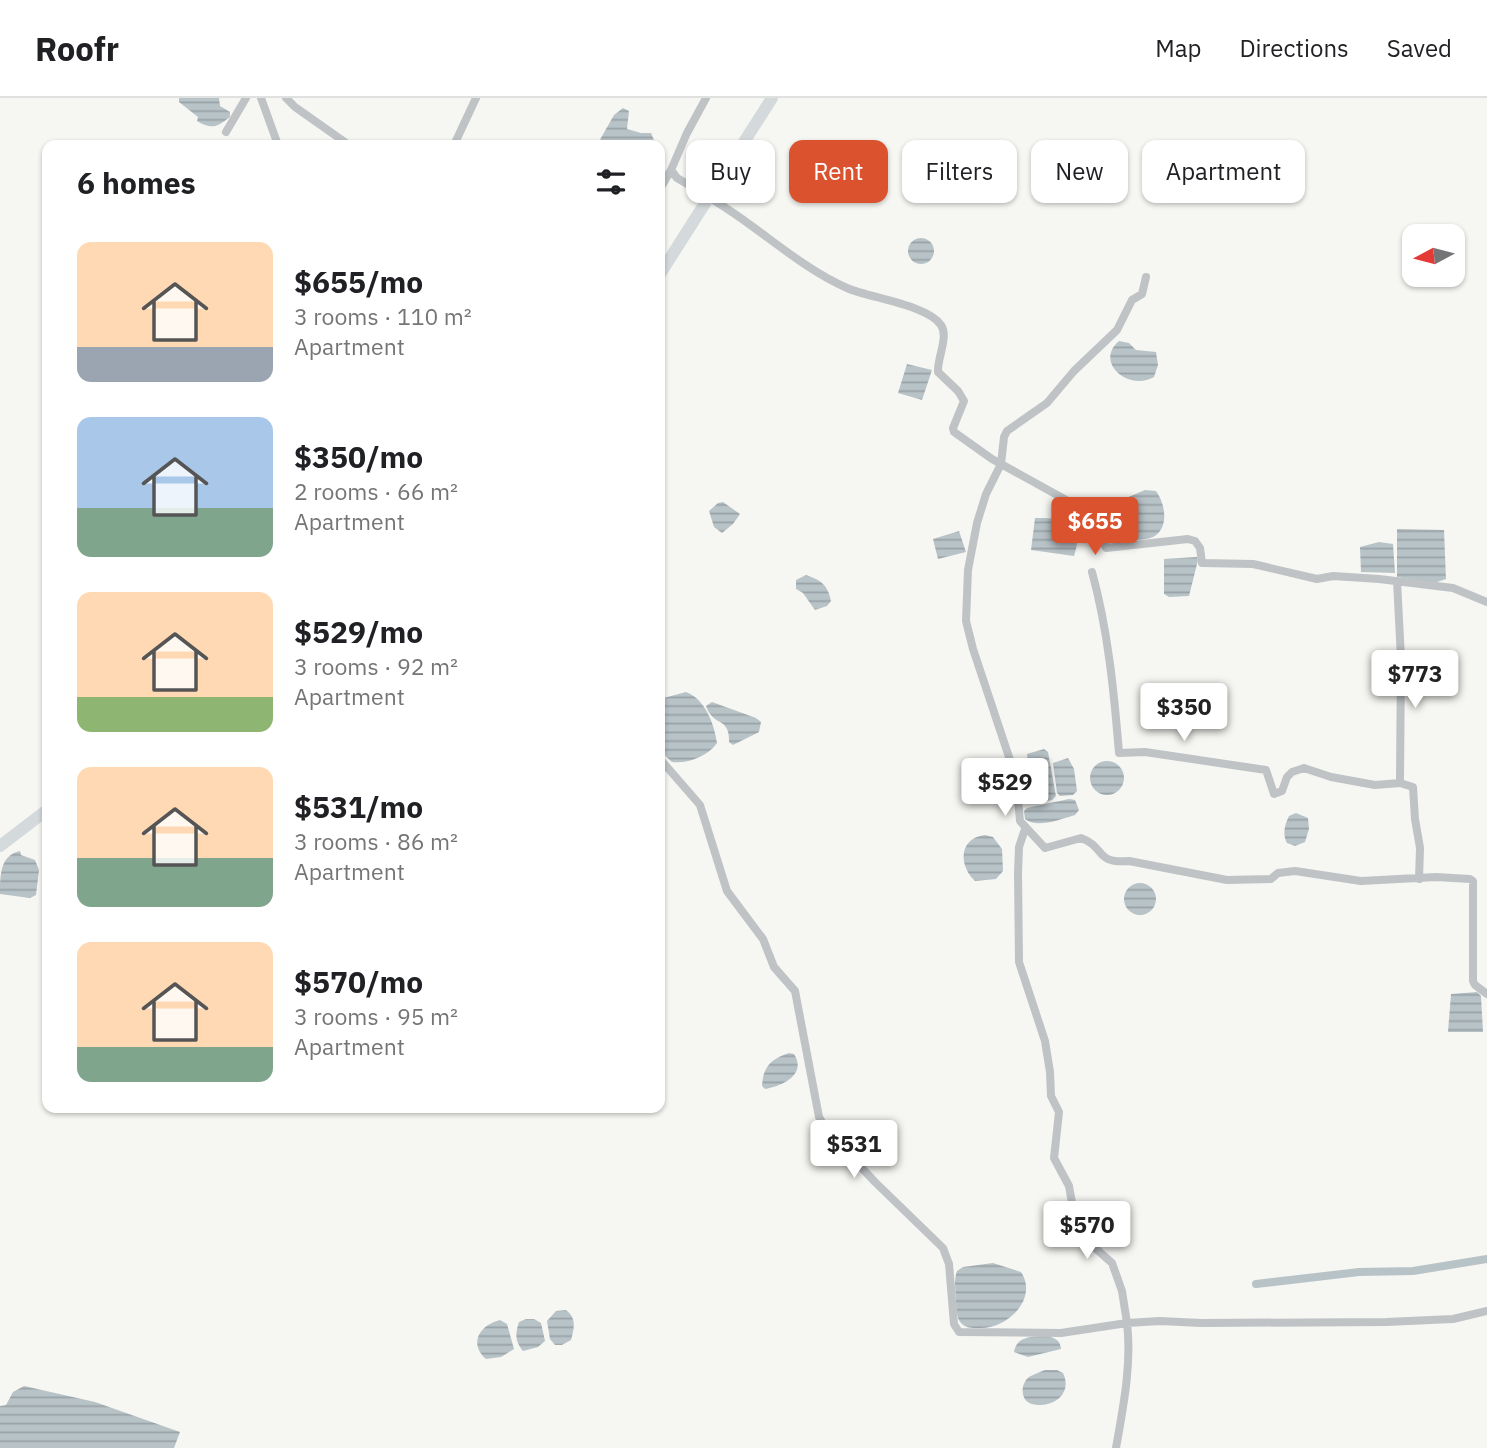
<!DOCTYPE html>
<meta charset="utf-8">
<style>
:root{--surface:#fff;--page:#f6f6f6;--text:#202124;--muted:#757577;--line:#e0e0e0;--accent:#da532e}
body{margin:0;font-family:"IBM Plex Sans",sans-serif;background:var(--page);color:var(--text);height:100vh;display:flex;flex-direction:column;font-size:26px;white-space:nowrap}
*{box-sizing:border-box;margin:0}
p{font-size:23px;color:var(--muted)}
.icon{flex:none;width:38px;height:38px;fill:none;stroke:currentColor;stroke-width:2;stroke-linecap:round;stroke-linejoin:round}
.map{position:relative;flex:1;overflow:hidden}
.panel{position:absolute;left:42px;top:42px;width:623px;height:973px;display:flex;flex-direction:column;background:var(--surface);border-radius:14px;box-shadow:0 2px 5px #0004}
.panel>*{flex:none}
.banner{position:absolute;left:686px;top:42px;width:665px;height:63px;display:flex;gap:14px}
.needle{width:46px;rotate:263deg}
.fabs{position:absolute;left:1402px;top:126px;display:grid;gap:14px}
.fabs a{display:grid;place-items:center;width:63px;height:63px;border-radius:14px;background:var(--surface);box-shadow:0 2px 5px #0004;font-size:35px}
.price{position:absolute;translate:-50% -60px;padding:0 16px;border-radius:7px;background:#fff;color:#222;font-size:23px;line-height:46px;filter:drop-shadow(0 2px 4px #0008)}
.price::after{content:'';position:absolute;left:50%;top:42px;width:21px;height:16px;margin-left:-10px;background:inherit;clip-path:polygon(0 0,100% 0,50% 100%)}
.price.current{background:var(--accent);color:#fff}
ul{padding:0;list-style:none}
li{display:flex;align-items:center;gap:21px;height:175px;padding:0 35px}
li span{display:grid;place-items:center;flex:none;width:196px;height:140px;border-radius:14px;color:#555}
li>.icon{margin-inline-start:auto}
span .icon{width:84px;height:84px;fill:#fffc;stroke-width:1}
li b{font-size:30px}
h2{display:flex;justify-content:space-between;align-items:center;height:84px;padding:0 35px;font-size:30px}
.chip{padding:0 24px;border-radius:14px;background:var(--surface);box-shadow:0 2px 5px #0004;font-size:24px;line-height:63px}
.chip.current{background:var(--accent);color:#fff}
header{display:flex;align-items:center;gap:42px;box-sizing:border-box;height:98px;padding:0 35px;background:var(--surface);border-bottom:2px solid var(--line)}
header strong{font-size:33px}
nav{display:flex;gap:38px;margin-inline-start:auto;font-size:24px}
.map>svg:first-child{display:block}
</style>
<header>
<strong>Roofr</strong>
<nav><a>Map</a><a>Directions</a><a>Saved</a></nav>
</header>
<div class="map">
<svg width="1487" height="1350" viewBox="0 0 1487 1350">
<defs>
<pattern id="water-rules" width="6" height="5" patternUnits="userSpaceOnUse" patternTransform="scale(1.75)"><rect width="6" height="5" fill="#b8c3c7"/><path d="M0 2.5h6" fill="none" stroke="#99a3a7"/></pattern>
</defs>
<rect width="100%" height="100%" fill="#f6f6f2"/>
<path fill="url(#water-rules)" d="M179,0H219L220,8L230,14V19C217,29 212,32 197,23L198,19L179,4Z
M623,10L629,13L627,31L641,35H651L656,47H597L614,17Z
M908 153a13 13 0 1 1 26 0a13 13 0 1 1-26 0Z
M1119,243L1129,245L1136,252L1156,254L1158,267L1154,279C1128,294 1094,264 1119,243Z
M907,266L932,272L922,302L898,295Z
M1145,392L1156,393C1165,405 1170,430 1153,439C1145,443 1128,441 1119,441V426L1126,400Z
M723,404L740,416L733,426L722,435L714,429L709,413L718,405Z
M1035,420C1064,420 1086,422 1074,458L1031,452Z
M1397,431L1444,432L1446,481L1434,485L1397,479Z
M959,433L966,454L938,461L933,441Z
M1379,444L1393,446L1395,475L1361,474L1360,449Z
M1197,459L1198,462L1189,498L1169,499L1164,496V461Z
M806,477C821,482 828,487 831,503L827,508L815,512L803,495L796,491V482Z
M686,594C705,601 714,625 717,645C708,658 688,666 672,664L660,653V601Z
M712,604L756,620L761,624L759,634L733,647L729,644C729,640 729,635 727,631C722,621 712,625 706,608Z
M1044,651L1048,654L1056,698L1052,702L1037,705L1031,698L1027,656Z
M1068,660L1074,671L1077,693L1073,697L1060,698L1057,695L1053,665Z
M1090 680a17 17 0 1 1 34 0a17 17 0 1 1-34 0Z
M1069,701L1075,702L1079,712L1075,717C1061,721 1037,731 1025,721L1024,713L1027,710Z
M1296,715L1308,720L1309,731L1305,744L1295,748L1287,745C1282,736 1285,726 1289,718Z
M985,737L993,739L1002,751L1003,773L996,781L975,783C958,767 959,740 985,737Z
M20,753L21,757L35,762L39,772L36,797L30,800L0,796C0,778 0,757 20,753Z
M1124 801a16 16 0 1 1 32 0a16 16 0 1 1-32 0Z
M1477,894L1481,898L1483,934H1448L1451,896Z
M789,955L794,956C807,976 783,988 765,991L762,988C763,970 770,961 789,955Z
M993,1165L1021,1174C1039,1201 1006,1232 978,1230C972,1230 966,1230 962,1226C956,1221 956,1208 956,1200C955,1191 954,1181 957,1173L963,1169Z
M566,1212C577,1220 574,1231 571,1242L562,1247H555L550,1241L547,1223L556,1213Z
M526,1221H534L541,1225L545,1243L538,1249L523,1253C515,1243 515,1236 519,1224Z
M500,1222L507,1226L514,1251L501,1259L486,1261C468,1245 480,1227 500,1222Z
M1048,1238C1056,1241 1060,1242 1061,1251L1028,1259L1014,1254C1017,1237 1033,1239 1048,1238Z
M1045,1272H1057L1063,1275C1073,1296 1053,1311 1032,1306C1020,1303 1020,1286 1029,1279C1034,1276 1040,1274 1045,1272Z
M24,1288L95,1304L180,1334L174,1350H0V1308L6,1307L13,1294Z"/>
<g fill="none" stroke-linecap="round" stroke-linejoin="round">
<path stroke="#b8c3c7" stroke-width="8" d="M1256,1186L1359,1174L1413,1173L1487,1161"/>
<path stroke="#bfc3c6" stroke-width="8" d="M261,0L278,47
M286,0L295,9L349,47
M706,0L687,35L671,72L677,80C701,94 726,109 749,126C781,149 811,174 847,190C870,200 928,207 941,227C949,239 937,260 938,274L958,293L964,303L953,330L954,334L992,361L1086,413L1093,419L1106,450L1188,441L1195,443L1200,450L1202,465L1253,466L1317,481L1333,478L1379,481L1453,490L1487,504
M226,34L246,0
M454,47L476,0
M660,91L671,72
M1146,179L1142,196L1132,202L1117,232L1074,273L1047,305L1007,333L1004,339L1001,366L986,396L977,425L968,472L966,523L973,551L1016,680L1020,723L1045,750L1081,740C1106,749 1094,766 1129,763L1227,782L1271,781L1278,775L1295,773L1361,783L1436,779L1470,781L1473,783V883L1475,887L1487,896
M1092,474C1108,532 1114,594 1119,655L1145,654L1266,672L1274,696L1282,693L1287,679L1292,674L1304,670L1331,679L1375,687L1400,685
M1397,483L1401,560L1400,681V685L1413,689L1415,721L1420,750L1419,781
M660,661L700,707L727,793L763,841L774,869L795,893L819,1019L827,1033L875,1084L943,1150L949,1166L954,1226L959,1234L1061,1235L1127,1225C1132,1266 1123,1310 1116,1350
M1025,731L1019,749L1018,775L1019,864L1045,943L1050,974L1051,998L1059,1014L1054,1060L1069,1088L1076,1127L1094,1149L1112,1165L1122,1193L1127,1225L1160,1223L1201,1225L1386,1224L1453,1221L1487,1213"/>
<path stroke="#d4d9dc" stroke-width="12" d="M660,176L772,0
M0,748L47,712"/>
</g>
</svg>
<div class="fabs">
<a><svg class="needle" viewBox="-14 -14 28 28"><path d="M0-13l5 13h-10z" fill="#e53935"/><path d="M0 13l5-13h-10z" fill="#757577"/></svg></a>
</div>
<b class="price current" style="left:1095px;top:459px">$655</b>
<b class="price" style="left:1415px;top:612px">$773</b>
<b class="price" style="left:1184px;top:645px">$350</b>
<b class="price" style="left:1005px;top:720px">$529</b>
<b class="price" style="left:854px;top:1082px">$531</b>
<b class="price" style="left:1087px;top:1163px">$570</b>
<div class="banner">
<a class="chip">Buy</a>
<a class="chip current">Rent</a>
<a class="chip">Filters</a>
<a class="chip">New</a>
<a class="chip">Apartment</a>
</div>
<section class="panel">
<h2>6 homes<svg class="icon" aria-label="filters" viewBox="0 0 24 24"><path d="M4 7h16M4 17h16"/><circle cx="9" cy="7" r="2"/><circle cx="15" cy="17" r="2"/></svg></h2>
<ul>
<li><span style="background:linear-gradient(#ffd9b3 75%,#9aa5b1 0)"><svg class="icon" aria-label="home" viewBox="0 0 24 24"><path d="M3 11l9-7 9 7M6 9v11h12V9"/></svg></span><div><b>$655/mo</b><p>3 rooms · 110 m²</p><p>Apartment</p></div></li>
<li><span style="background:linear-gradient(#a9c7e8 65%,#7fa58c 0)"><svg class="icon" aria-label="home" viewBox="0 0 24 24"><path d="M3 11l9-7 9 7M6 9v11h12V9"/></svg></span><div><b>$350/mo</b><p>2 rooms · 66 m²</p><p>Apartment</p></div></li>
<li><span style="background:linear-gradient(#ffd9b3 75%,#8fb573 0)"><svg class="icon" aria-label="home" viewBox="0 0 24 24"><path d="M3 11l9-7 9 7M6 9v11h12V9"/></svg></span><div><b>$529/mo</b><p>3 rooms · 92 m²</p><p>Apartment</p></div></li>
<li><span style="background:linear-gradient(#ffd9b3 65%,#7fa58c 0)"><svg class="icon" aria-label="home" viewBox="0 0 24 24"><path d="M3 11l9-7 9 7M6 9v11h12V9"/></svg></span><div><b>$531/mo</b><p>3 rooms · 86 m²</p><p>Apartment</p></div></li>
<li><span style="background:linear-gradient(#ffd9b3 75%,#7fa58c 0)"><svg class="icon" aria-label="home" viewBox="0 0 24 24"><path d="M3 11l9-7 9 7M6 9v11h12V9"/></svg></span><div><b>$570/mo</b><p>3 rooms · 95 m²</p><p>Apartment</p></div></li>
</ul>
</section>
</div>
